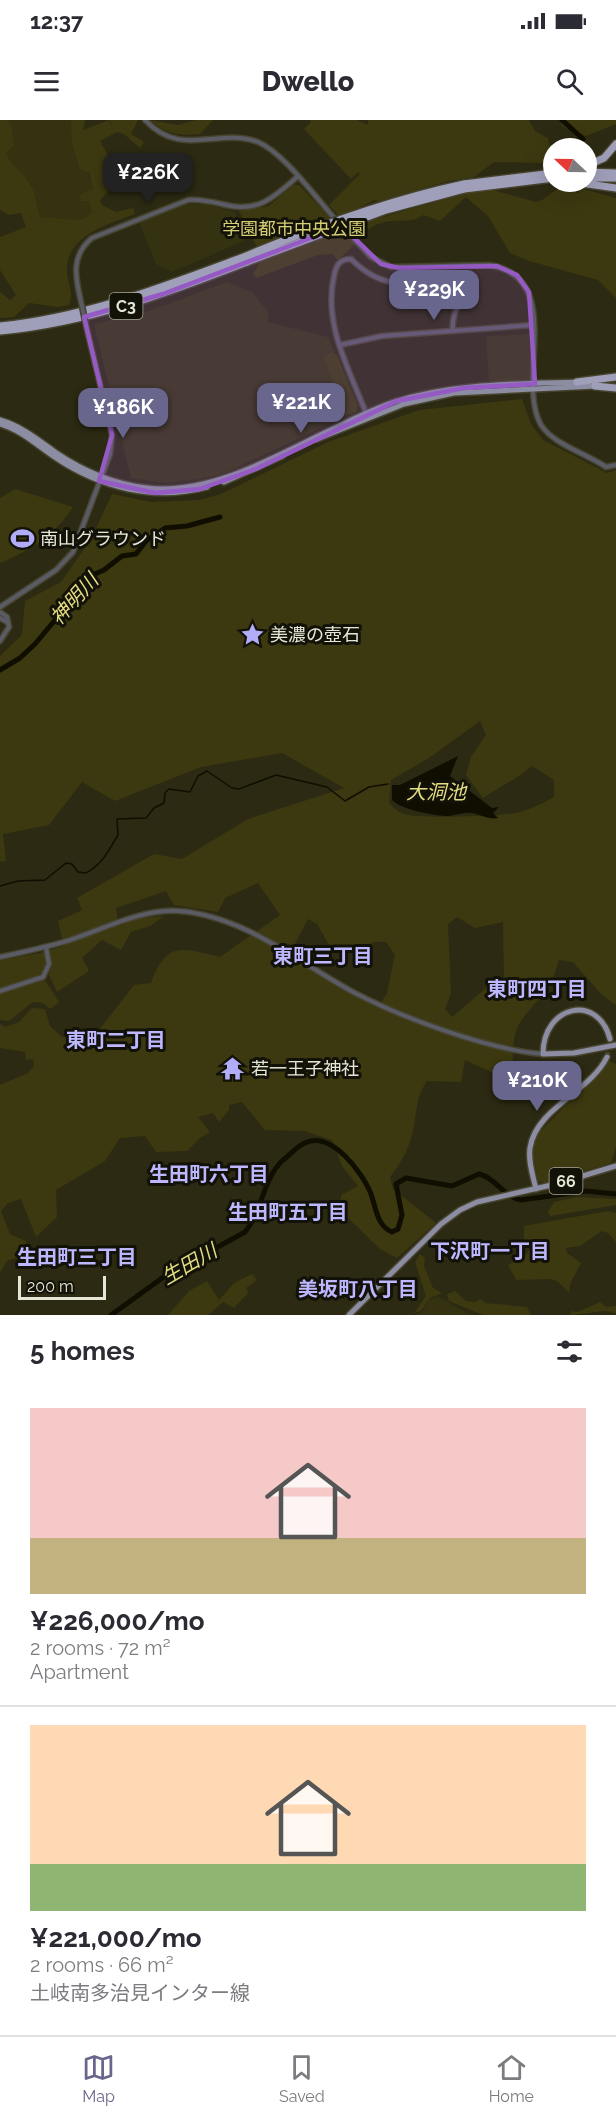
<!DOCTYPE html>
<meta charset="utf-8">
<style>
:root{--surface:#fff;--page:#f2f2f3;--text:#2b2b33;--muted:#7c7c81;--line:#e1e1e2;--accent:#68668c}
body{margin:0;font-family:Raleway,"Noto Sans JP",sans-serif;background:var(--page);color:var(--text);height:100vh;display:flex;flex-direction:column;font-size:22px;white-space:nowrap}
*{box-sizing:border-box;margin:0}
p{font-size:20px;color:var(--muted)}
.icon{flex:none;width:33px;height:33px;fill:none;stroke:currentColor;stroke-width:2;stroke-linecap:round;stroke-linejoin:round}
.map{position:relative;height:1195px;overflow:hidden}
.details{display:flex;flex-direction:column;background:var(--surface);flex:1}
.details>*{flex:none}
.needle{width:39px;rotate:292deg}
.buttons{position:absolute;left:543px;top:18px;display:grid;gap:12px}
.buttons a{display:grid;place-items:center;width:54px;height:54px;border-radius:50%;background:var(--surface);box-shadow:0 6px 24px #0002;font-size:30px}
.scale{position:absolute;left:18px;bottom:15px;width:88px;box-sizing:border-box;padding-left:6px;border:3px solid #e6e6d7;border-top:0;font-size:16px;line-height:21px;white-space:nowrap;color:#e6e6d7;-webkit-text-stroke:4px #131208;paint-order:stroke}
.price{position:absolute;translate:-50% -51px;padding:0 14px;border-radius:12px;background:var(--accent);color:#fff;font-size:20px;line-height:39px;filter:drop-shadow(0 2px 3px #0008)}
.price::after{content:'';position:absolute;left:50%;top:36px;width:18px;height:14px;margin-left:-9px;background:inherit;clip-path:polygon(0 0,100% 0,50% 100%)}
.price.active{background:#222;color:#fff}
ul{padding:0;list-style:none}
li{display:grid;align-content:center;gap:12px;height:318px;padding:0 30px}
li+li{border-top:2px solid var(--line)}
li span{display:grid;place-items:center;height:186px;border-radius:0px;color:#555}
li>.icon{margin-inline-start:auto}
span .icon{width:108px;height:108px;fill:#fffc;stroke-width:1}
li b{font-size:26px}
h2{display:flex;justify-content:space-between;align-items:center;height:72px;padding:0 30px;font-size:26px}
.status{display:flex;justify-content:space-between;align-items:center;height:42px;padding:0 30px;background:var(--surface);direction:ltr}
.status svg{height:16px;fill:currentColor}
header{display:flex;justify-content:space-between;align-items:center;height:78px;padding:0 30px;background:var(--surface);font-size:27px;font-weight:800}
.tabs{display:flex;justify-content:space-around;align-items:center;height:84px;border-top:2px solid var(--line);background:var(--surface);font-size:16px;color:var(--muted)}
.tabs a{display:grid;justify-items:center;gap:3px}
.tabs .active{color:var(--accent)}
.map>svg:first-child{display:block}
</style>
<div class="status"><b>12:37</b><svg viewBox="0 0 49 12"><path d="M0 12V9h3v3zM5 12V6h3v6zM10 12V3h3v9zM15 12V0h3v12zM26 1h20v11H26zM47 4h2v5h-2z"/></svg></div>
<header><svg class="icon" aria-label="menu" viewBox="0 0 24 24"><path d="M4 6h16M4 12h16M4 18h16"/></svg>Dwello<svg class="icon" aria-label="search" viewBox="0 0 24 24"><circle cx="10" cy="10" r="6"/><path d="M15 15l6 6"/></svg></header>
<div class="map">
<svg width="616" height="1195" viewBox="0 0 616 1195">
<rect width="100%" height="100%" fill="#2c2a12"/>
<path fill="#353212" d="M8,0H71L93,69L81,80H89L92,93L81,100L39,97L37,79L30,63L9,41L6,33L14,26L11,4Z
M187,84L209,85L235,92L244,121L172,152L156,144L139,102Z
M227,162L253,173L269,193L267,202L328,217L335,233L324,236L345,297L225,353L200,359L165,363L131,358L94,204L149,191Z
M529,214L531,256L528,260L489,262L486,216Z
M438,1177L471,1195H416L422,1192L430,1179Z"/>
<path fill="#3c3910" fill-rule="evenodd" d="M0,0H8L11,4L14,26L6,33C11,46 23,52 30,64C37,74 37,86 40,97L81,100L92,93L89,81H81L80,75L93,69L89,53L80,49L72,23L71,0H85L83,10L109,0L114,11L110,0H138L131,14L144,22L140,28L124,14L117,12L100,21L117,52V62L100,80L102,85L116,92L133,88L135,94C108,104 65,116 67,152C68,164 74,174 69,185L58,187L29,183L14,197L0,198V172L10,180L16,175L0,150V117L26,107L21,93L9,95L0,90Z
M150,0L178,5L196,0H213L200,14C179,16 166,14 150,0Z
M310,0H357L368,5V0H529L535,11L548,18L553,43L494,42L474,57L449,61L379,81L374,80L340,97L329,85L360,54L358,52L351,59L304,9L311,2Z
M561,0H616V4L586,16L562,6Z
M293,65H299L355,124L338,140L332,134L318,135L256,158L253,154L260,142L256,125L239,91L269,86Z
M560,67L577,73L583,69L616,78V178L598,160L529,141L510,133L488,96L466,77L440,101L423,95C411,103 403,100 390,101C379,102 368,109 359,116L349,107L468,72L493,70L536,82L542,80Z
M332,232L337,235L358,286L356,292L345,296L323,236Z
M522,279L531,304L543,320L607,353L616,350V885L602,875L573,842L559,840C556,848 554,859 549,866C526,899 511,898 513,943L496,954L465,940L461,962L427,961C415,978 417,995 412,1015C408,1031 400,1044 390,1057L393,1069L436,1103L397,1138L380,1129L340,1090L341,1075L358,1066L342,1046L332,1020L304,1011L265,1010L242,982L229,985V990L219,1002L213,993L198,997L210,1012L200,1018L187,1031L156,1032L145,1016L120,1018L105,1041L56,1070L57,1097L36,1117L21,1079L8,1083L1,1091L10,1114L26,1121L24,1135L7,1141L0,1153V965L28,953L34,946L33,939L26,940L25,932L0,928V904L5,907L19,902L32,888L45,889L50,906L62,917L84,920L96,914L134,865L151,863C166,820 183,828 220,837L280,795L258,763L225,778L218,792L174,785L166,771L116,788L119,806L140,798L164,796L150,806L131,812L121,830L102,820L82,838L89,851L57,872L49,855L52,844L50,834L45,835L46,846L41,854L59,882L50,889L43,883L33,882L9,901L0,900V840L40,833L64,826L58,801L82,790L77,778L154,734L182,739L248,699L344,668L282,633L201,647L115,681L82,662L49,705L3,714L6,741L0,742V536L22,515L25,481L61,462L90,421L112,374L151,382L199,380L221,374L328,322L419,290ZM480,601L486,615L471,637L466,655L483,678C499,667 517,659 532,646L554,660V677C542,684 529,690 515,693C498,696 418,699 404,694C398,692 393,687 389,683L391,660L429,638ZM457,797L475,808L503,802L504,860L492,863L452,897L445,889L451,873L448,804ZM308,799L317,804L328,823L344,833L375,822H386L395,835L387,873L378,888L288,837Z
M15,369L73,387C55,415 30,431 0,443V378Z
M609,941L616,944V1027L611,1043L544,1063L538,1061L532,1030L537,1015Z
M577,1077L616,1079V1085L550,1096L548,1092L554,1082Z
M608,1091L616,1093V1122L608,1113L602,1111L580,1126L566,1128L567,1133L581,1143L570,1164L569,1172L557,1161L550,1159L516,1160L508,1145L527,1134L531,1126L524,1119V1106Z
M420,1134L425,1138L424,1146L433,1168L442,1173L430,1178L421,1191L406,1195L415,1192L426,1176L415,1142Z
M252,1154L257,1160L246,1168L248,1173L234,1188L223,1182L208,1195H168L189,1171L207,1161L219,1180L234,1163Z
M455,1171L466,1181L476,1182L480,1179L486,1183L527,1187L531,1195H483L449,1181L447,1174Z
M600,1182L606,1187L616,1186V1193L605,1191L571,1195V1191L578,1192Z"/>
<path fill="#100e00" d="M458,636L450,656L492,688L499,687L493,693L498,698C489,700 482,695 472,693C463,692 457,695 449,696C435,696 402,690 392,680V665H400Z"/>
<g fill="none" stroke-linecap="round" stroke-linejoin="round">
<path stroke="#100e00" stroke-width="1.5" d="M0,766L18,761L45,760L66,743L72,744L78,752L86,753C104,743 107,732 118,715L117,699L146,698L154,688L164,683L165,673L169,669L190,672L198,656L207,651L232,668L239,669L276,655L327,667L345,681L369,667L388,664"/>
<path stroke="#100e00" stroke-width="5" d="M562,0L583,19
M0,550L20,538L35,524L71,481L81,462L88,457L104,450L122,436L136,434L146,421L165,408L187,406L220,397
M111,1195L165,1156L245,1112C263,1090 262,1060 283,1040C290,1035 297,1026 305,1023C331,1010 363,1053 371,1074C376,1088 377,1106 392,1112L398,1109L402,1095L396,1064L406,1058L452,1066L479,1054C496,1058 505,1078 521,1080L586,1071L616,1074"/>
<path stroke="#484630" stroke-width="5" stroke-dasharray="5 2.5" stroke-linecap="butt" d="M607,937L610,919"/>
<defs>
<path id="minor" d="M145,0C181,39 218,7 258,22C284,33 316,78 336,100
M341,105L371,137L391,147L489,145C567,157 515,260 541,305C553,324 587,334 606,347L616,345
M82,186C76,160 69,137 92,118L188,80C201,79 213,82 226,85C258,93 274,77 297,57
M340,225L382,216L533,205
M366,293C349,249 323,204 334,156C336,146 339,139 351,139C394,181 417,154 467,154C471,176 450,186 453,211
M0,487L56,450L73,432L110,334L112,315L87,210
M0,492L7,497L9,507L0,521
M0,498L7,502
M0,837C24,832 47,827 70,820C106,808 141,789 179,791C245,796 299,843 355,873C403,898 489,930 543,934
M0,871L43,857L49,844L46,827"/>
<path id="major" d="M0,300C21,306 37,319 55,332C83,351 113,364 147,368C229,378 317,308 394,282C453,263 518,264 580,262
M0,304C21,310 38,326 56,338C101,368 154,381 207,367
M317,319L404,284L454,273L596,266
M224,362L282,336
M610,919C598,873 543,885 543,934L574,933L616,925
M536,1069C533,1056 528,1041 530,1028C536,988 590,972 607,937
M349,1195L441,1104L460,1090L477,1082L556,1064L616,1046"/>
<path id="highway" d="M586,46L604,38L616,24
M586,52L616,53
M586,58H616
M574,62L616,68
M464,64L554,53
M464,69L554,58
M0,206C87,197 165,166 246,136
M0,211C87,203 167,173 247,142
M577,262L616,257
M595,266L616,268"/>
</defs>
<use href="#minor" stroke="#46442e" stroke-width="7"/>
<use href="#major" stroke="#46442e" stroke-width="8"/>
<use href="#highway" stroke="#46442e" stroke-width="10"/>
<use href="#minor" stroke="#5b5b66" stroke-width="4"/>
<use href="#major" stroke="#8c8ca2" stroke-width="5"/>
<use href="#highway" stroke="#a09fba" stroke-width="7"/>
<defs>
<path id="minor-bridge" d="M82,186L87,210"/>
<path id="highway-bridge" d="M246,136C315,107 389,80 464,64
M247,142L386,90L464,69"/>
</defs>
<use href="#minor-bridge" stroke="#46442e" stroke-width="7" stroke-linecap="butt"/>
<use href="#highway-bridge" stroke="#46442e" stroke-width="10" stroke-linecap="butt"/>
<use href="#minor-bridge" stroke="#5b5b66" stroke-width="4"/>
<use href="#highway-bridge" stroke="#a09fba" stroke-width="7"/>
</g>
<path fill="#965ac5" fill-opacity="0.2" stroke="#965ac5" stroke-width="4.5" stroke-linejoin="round" d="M342,106L381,144L399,148L497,146L517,155L529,172L535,264L464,268L397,281L256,349L200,369L155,373L99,361L112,315L84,197L163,174Z"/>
<defs>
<symbol id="stadium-bare" viewBox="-9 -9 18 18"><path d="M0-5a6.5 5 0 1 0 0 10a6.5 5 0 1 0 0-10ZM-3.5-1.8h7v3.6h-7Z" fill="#b2adf9" stroke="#131208" stroke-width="2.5" paint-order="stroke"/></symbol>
<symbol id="sight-bare" viewBox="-9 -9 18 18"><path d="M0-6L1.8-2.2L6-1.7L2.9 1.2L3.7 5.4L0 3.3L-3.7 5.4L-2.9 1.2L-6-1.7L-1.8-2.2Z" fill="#b2adf9" stroke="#131208" stroke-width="2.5" paint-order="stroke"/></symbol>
<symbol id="temple-bare" viewBox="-9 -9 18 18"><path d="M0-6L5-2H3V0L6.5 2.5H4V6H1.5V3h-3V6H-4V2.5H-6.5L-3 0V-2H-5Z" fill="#b2adf9" stroke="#131208" stroke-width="2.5" paint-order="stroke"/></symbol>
</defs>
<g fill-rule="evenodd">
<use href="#stadium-bare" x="6" y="402" width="33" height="33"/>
<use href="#sight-bare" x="236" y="498" width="33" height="33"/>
<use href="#temple-bare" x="216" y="932" width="33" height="33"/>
</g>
<g text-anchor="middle" stroke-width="6" stroke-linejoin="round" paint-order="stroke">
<g fill="#131208" stroke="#a7a699" stroke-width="1.5">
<rect x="109.5" y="173" width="33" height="26" rx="4.5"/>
<rect x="549.5" y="1048" width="33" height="26" rx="4.5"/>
</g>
<g font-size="16" font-weight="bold" fill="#e6e6d7">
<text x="126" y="192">C3</text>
<text x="566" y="1067">66</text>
</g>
<g font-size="18" fill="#d5ce74" stroke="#131208">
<text x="294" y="115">学園都市中央公園</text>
</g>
<g font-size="18" fill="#e6e6d7" stroke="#131208" text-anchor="start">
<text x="40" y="425">南山グラウンド</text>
<text x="270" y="521">美濃の壺石</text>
<text x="251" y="955">若一王子神社</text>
</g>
<g font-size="20" font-style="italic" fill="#e3dc82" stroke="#131208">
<text transform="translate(74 479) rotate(-48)" y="7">神明川</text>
<text x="436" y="679">大洞池</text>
<text transform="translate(189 1144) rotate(-30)" y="7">生田川</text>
</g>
<g font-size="20" font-weight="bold" fill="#bcb7ff" stroke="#131208">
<text x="323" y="843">東町三丁目</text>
<text x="537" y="876">東町四丁目</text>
<text x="116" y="927">東町二丁目</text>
<text x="209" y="1061">生田町六丁目</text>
<text x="288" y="1099">生田町五丁目</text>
<text x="490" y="1138">下沢町一丁目</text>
<text x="77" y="1144">生田町三丁目</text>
<text x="358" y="1176">美坂町八丁目</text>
</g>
</g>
</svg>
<div class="buttons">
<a><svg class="needle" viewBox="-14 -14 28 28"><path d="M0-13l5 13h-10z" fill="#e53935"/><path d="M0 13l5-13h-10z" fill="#7c7c81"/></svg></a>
</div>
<div class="scale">200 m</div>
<b class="price active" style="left:148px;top:84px">¥226K</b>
<b class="price" style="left:434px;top:201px">¥229K</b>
<b class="price" style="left:301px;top:314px">¥221K</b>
<b class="price" style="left:123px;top:319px">¥186K</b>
<b class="price" style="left:537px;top:992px">¥210K</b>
</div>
<section class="details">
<h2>5 homes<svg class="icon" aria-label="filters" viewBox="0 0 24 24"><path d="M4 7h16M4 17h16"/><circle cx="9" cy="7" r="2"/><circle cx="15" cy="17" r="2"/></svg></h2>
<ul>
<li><span style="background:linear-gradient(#f6c9c9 70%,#c2b280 0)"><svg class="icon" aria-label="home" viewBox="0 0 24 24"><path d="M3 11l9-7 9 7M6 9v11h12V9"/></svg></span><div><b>¥226,000/mo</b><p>2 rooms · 72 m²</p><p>Apartment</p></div></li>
<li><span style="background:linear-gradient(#ffd9b3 75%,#8fb573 0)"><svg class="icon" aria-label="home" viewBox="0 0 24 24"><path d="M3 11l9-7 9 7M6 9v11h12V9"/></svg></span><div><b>¥221,000/mo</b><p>2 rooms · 66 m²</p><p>土岐南多治見インター線</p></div></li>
</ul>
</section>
<nav class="tabs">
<a class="active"><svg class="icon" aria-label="map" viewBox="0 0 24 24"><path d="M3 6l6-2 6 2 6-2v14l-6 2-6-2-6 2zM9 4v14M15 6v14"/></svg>Map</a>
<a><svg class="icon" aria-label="saved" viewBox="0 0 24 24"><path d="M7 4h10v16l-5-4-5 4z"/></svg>Saved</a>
<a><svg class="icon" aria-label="home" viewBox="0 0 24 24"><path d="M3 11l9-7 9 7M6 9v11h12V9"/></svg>Home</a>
</nav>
